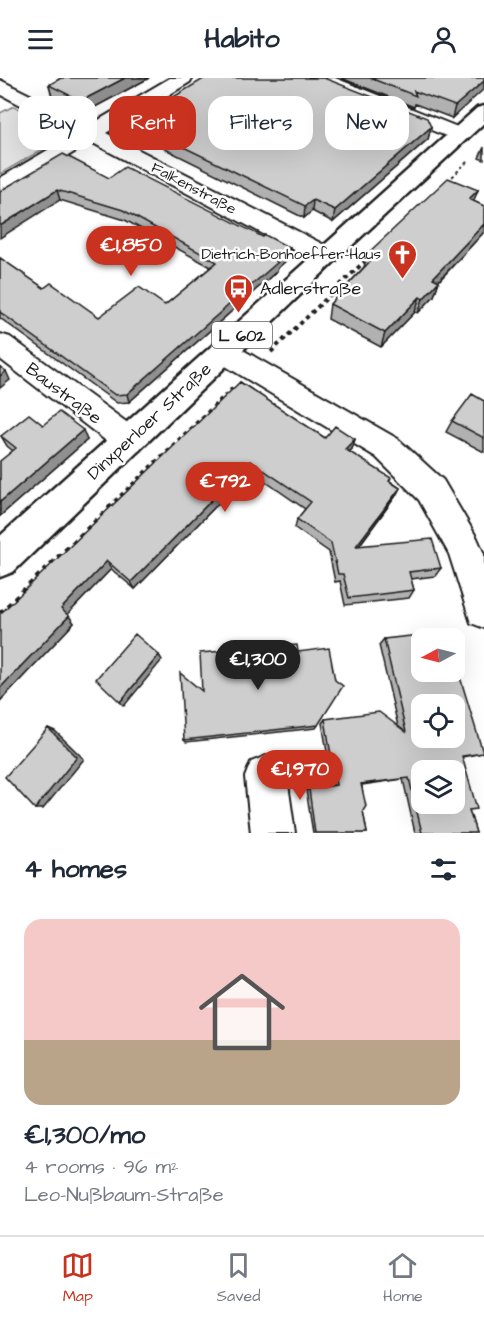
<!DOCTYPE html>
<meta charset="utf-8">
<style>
:root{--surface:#fff;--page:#f6f6f7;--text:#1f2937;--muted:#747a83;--line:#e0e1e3;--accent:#c8321e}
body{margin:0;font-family:"Architects Daughter",sans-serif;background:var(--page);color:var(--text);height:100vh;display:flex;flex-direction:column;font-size:22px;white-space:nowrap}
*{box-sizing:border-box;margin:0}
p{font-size:20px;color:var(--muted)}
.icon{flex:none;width:33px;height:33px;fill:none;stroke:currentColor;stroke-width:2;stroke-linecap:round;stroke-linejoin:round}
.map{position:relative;height:755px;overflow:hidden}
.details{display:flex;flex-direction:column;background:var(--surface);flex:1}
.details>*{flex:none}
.hud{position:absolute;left:18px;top:18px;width:448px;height:54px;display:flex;gap:12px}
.needle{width:39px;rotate:263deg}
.tools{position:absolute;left:411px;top:550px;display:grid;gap:12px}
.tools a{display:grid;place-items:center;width:54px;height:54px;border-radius:12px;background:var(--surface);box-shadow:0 6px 24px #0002;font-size:30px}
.price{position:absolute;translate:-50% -51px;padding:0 14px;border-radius:21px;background:var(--accent);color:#fff;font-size:20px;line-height:39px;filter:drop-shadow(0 2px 3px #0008)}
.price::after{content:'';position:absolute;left:50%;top:36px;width:18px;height:14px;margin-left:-9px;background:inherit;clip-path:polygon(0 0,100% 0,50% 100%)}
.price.selected{background:#222;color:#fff}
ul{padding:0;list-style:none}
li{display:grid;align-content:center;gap:12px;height:318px;padding:0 24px}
li span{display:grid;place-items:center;height:186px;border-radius:18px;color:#555}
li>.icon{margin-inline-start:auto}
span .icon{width:108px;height:108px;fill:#fffc;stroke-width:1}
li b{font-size:26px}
h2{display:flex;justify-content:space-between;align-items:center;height:72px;padding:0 24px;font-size:26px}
.chip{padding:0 21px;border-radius:18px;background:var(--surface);box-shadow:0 6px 24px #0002;font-size:21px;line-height:54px}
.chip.selected{background:var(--accent);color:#fff}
header{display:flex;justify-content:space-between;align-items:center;height:78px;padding:0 24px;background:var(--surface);font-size:27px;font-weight:700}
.dock{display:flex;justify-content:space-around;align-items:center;height:84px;border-top:2px solid var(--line);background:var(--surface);font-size:16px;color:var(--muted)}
.dock a{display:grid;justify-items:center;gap:3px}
.dock .selected{color:var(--accent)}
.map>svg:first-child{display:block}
</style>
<header><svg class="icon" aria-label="menu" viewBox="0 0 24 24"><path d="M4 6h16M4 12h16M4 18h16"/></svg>Habito<svg class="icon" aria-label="person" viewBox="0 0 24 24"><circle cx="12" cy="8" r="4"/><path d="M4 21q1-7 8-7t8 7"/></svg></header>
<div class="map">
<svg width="484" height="755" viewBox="0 0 484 755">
<rect width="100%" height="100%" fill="#fff"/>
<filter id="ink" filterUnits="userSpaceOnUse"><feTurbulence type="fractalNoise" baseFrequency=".0167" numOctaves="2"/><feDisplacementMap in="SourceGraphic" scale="12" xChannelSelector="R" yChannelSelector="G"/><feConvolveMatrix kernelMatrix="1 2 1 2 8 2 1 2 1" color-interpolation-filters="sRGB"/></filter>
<g filter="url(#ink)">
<path fill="#e2e2e2" stroke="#7f7f7f" stroke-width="1.5" d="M14,28L65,55L64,59L0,96V35Z"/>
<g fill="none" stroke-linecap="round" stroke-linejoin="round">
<defs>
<path id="street" d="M170,0H192L190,4L106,55L334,172L337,178L334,184L325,186L316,184L91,64L8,114L0,116V100L75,56L0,16V2L90,47Z
M309,0H335L465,52L468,56L465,60L458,62L451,60L311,4Z
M0,256L10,259L140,354L145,363L140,372L129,376L118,372L0,281Z
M224,263L234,267L398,361L443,402L477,460L484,476V550L471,545L449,476L419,422L376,379L214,281L210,274L214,267Z
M266,678L281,684L287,699L295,755H251L245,699L251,684Z"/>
<path id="primary" d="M484,28V45L334,184L13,494L0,499V458L477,30Z"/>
</defs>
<use href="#street" stroke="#1c1c1c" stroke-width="4"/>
<use href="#primary" stroke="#1c1c1c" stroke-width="5"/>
<path stroke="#1c1c1c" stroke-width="2" stroke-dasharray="3 3" stroke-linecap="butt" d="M448,103L468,83
M363,184L369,179"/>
<path stroke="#1c1c1c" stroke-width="4" stroke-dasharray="4 4" stroke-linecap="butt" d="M271,274L365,183
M109,429L233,310"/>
<path stroke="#1c1c1c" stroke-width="4.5" stroke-dasharray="5 5" stroke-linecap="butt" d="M0,535L111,428"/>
<use href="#street" fill="#fff" fill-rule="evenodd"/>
<use href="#primary" fill="#fff" fill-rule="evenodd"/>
</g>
<path fill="#b1b1b1" stroke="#1c1c1c" stroke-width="1.5" d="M61,0H149L84,35L52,19L49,7Z
M341,0H484L452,40L415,26L414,29Z
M132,44L431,49L428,61L333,144L312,133L304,140L133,55Z
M484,69V82L479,80Z
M109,100L290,179L278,190L277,193L129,324L117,325L0,240V180L44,210L99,239L165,227L211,189L125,142L60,122L0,113Z
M478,112L473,123L484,128V154L439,203L434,218L418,235L415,234L381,269L328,241L330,226L364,189L367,176Z
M240,304L325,360L355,361L352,371L349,374L400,410L395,419L359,468L441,490L435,498L411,501L414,512L409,520L345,527L340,503L335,504L329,474L295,450L297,441L305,431L250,393L135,511L111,491L67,537L74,545L0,623Z
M484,323V374L446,354L452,343Z
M43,347L87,362L0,438V383L13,373L7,368L1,358Z
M384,561L483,675L462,679L469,732L476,755H415L403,701L362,707L363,733L367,755H313L306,712L333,708L322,645L325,641L398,648L379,567Z
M298,574L318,647L316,650L186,664L184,662L202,613Z"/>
<path fill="#909090" stroke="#1c1c1c" stroke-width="1.5" d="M125,0H149L84,35L81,23Z
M484,3V11L452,40L455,28Z
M431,49L428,61L333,144L335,132Z
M57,112L60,122L0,160V148Z
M478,112L472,127L469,121Z
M313,122L312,133L304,140L305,128Z
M484,146V154L428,214L433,200Z
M290,170V179L278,190L277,193L129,324L127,316Z
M439,203L434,218L418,235L423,221Z
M420,219L415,234L381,269L385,255Z
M6,293L10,302L0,310V298Z
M83,352L87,362L0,438V424Z
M355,361L352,371L342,381L345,371Z
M250,383V393L135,511L131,504Z
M400,410L395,419L352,477L356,468Z
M107,483L111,491L67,537L61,531Z
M69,538L74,545L0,623V610Z
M159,577L162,582L124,628L120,624Z
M48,650L55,653L84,681L43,731H35Z"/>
<path fill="#cecece" stroke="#1c1c1c" stroke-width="1.5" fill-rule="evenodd" d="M61,0H125L81,23L49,7Z
M205,0H324L427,40L431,49L335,132L313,122L305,128L132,44Z
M370,0H484V3L455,28L414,13L416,18Z
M63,76L109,100L125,89L263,159L265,157L290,170L276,183L278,184L127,316L115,317L0,234V180L44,210L51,205L99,239L139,209L165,227L217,184L123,132L57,112L0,148V113Z
M448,100L478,112L469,121L484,128V146L433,200L439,203L423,221L420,219L385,255L330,226L374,179L367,176Z
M0,289L6,293L0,298Z
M240,304L325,360L335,348L355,361L345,371L391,400L389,403L400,410L356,468L432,461L441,490L409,494L414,512L349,520L343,496H338L331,465L297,441L311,424L250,383L131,504L107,483L61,531L69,538L0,610V536Z
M472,316L484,323V360L452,343Z
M59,334L83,352L0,424V383L16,370L1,358L29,336L43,347Z
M447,554L449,561H422V594H454V579L483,675L462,678L477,731L469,732L476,755H422L409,700L361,706L366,728L363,733L367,755H315L309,711L336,707L325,641L379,634L406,654L384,561ZM422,627H454V660H422ZM422,693H454V726H422Z
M135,556L159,577L120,624L96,601Z
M297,567L298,574L329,570L335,602L343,608L318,647L184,662L180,595L202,613L200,575Z
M48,650L77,679L35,731L5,699Z"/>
</g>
<defs>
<symbol id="church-pin" viewBox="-11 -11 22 30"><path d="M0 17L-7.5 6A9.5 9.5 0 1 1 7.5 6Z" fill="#c8321e" stroke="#fff"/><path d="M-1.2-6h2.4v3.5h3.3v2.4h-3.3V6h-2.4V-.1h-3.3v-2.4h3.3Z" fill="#fff"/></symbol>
<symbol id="bus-pin" viewBox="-11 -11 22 30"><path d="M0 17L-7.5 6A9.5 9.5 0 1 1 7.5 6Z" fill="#c8321e" stroke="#fff"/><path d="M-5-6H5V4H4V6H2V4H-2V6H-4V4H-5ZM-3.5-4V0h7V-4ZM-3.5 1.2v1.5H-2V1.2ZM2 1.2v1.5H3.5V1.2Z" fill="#fff"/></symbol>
</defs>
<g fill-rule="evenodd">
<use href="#church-pin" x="386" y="160" width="33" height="45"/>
<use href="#bus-pin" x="222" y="194" width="33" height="45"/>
</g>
<g text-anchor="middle" stroke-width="5" stroke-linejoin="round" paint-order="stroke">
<g font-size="15" fill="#1c1c1c" stroke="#fff">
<text transform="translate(194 110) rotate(28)" y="5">Falkenstraße</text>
</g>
<g font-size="15" fill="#1c1c1c" stroke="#fff" text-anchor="end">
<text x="381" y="181">Dietrich-Bonhoeffer-Haus</text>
</g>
<rect fill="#fff" stroke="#606060" stroke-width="1.5" x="212" y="244" width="60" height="26" rx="4.5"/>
<g font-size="16" font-weight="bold" fill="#1c1c1c">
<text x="242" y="263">L 602</text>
</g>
<g font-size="18" fill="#1c1c1c" stroke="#fff" text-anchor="start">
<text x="260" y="216">Adlerstraße</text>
</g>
<g font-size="18" fill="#1c1c1c" stroke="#fff">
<text transform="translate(64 315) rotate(37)" y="6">Baustraße</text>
<text transform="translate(149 343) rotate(-43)" y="6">Dinxperloer Straße</text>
</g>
</g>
</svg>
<div class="tools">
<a><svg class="needle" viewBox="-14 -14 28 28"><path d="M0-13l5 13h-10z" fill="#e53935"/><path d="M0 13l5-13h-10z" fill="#747a83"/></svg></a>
<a><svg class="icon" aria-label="locate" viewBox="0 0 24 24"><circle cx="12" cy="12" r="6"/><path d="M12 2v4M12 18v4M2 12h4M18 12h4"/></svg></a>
<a><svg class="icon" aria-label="layers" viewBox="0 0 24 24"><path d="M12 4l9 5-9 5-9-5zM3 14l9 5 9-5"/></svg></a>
</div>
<b class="price" style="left:131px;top:199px">€1,850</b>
<b class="price" style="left:225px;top:435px">€792</b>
<b class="price selected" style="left:258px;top:613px">€1,300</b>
<b class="price" style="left:300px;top:723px">€1,970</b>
<div class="hud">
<a class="chip">Buy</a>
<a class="chip selected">Rent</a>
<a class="chip">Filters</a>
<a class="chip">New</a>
</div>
</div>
<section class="details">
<h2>4 homes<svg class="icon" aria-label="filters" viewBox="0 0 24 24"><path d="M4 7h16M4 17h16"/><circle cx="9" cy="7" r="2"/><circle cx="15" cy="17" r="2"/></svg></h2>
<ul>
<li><span style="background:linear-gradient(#f6c9c9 65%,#b9a48a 0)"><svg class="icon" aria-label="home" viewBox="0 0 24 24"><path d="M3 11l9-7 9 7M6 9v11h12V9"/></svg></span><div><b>€1,300/mo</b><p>4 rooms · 96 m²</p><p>Leo-Nußbaum-Straße</p></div></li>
</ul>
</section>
<nav class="dock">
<a class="selected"><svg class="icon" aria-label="map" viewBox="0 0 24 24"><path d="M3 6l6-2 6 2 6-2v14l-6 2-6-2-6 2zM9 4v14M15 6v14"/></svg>Map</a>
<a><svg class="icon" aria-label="saved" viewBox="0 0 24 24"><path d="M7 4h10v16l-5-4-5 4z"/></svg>Saved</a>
<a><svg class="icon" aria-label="home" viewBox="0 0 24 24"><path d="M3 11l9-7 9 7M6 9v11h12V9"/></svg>Home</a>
</nav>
